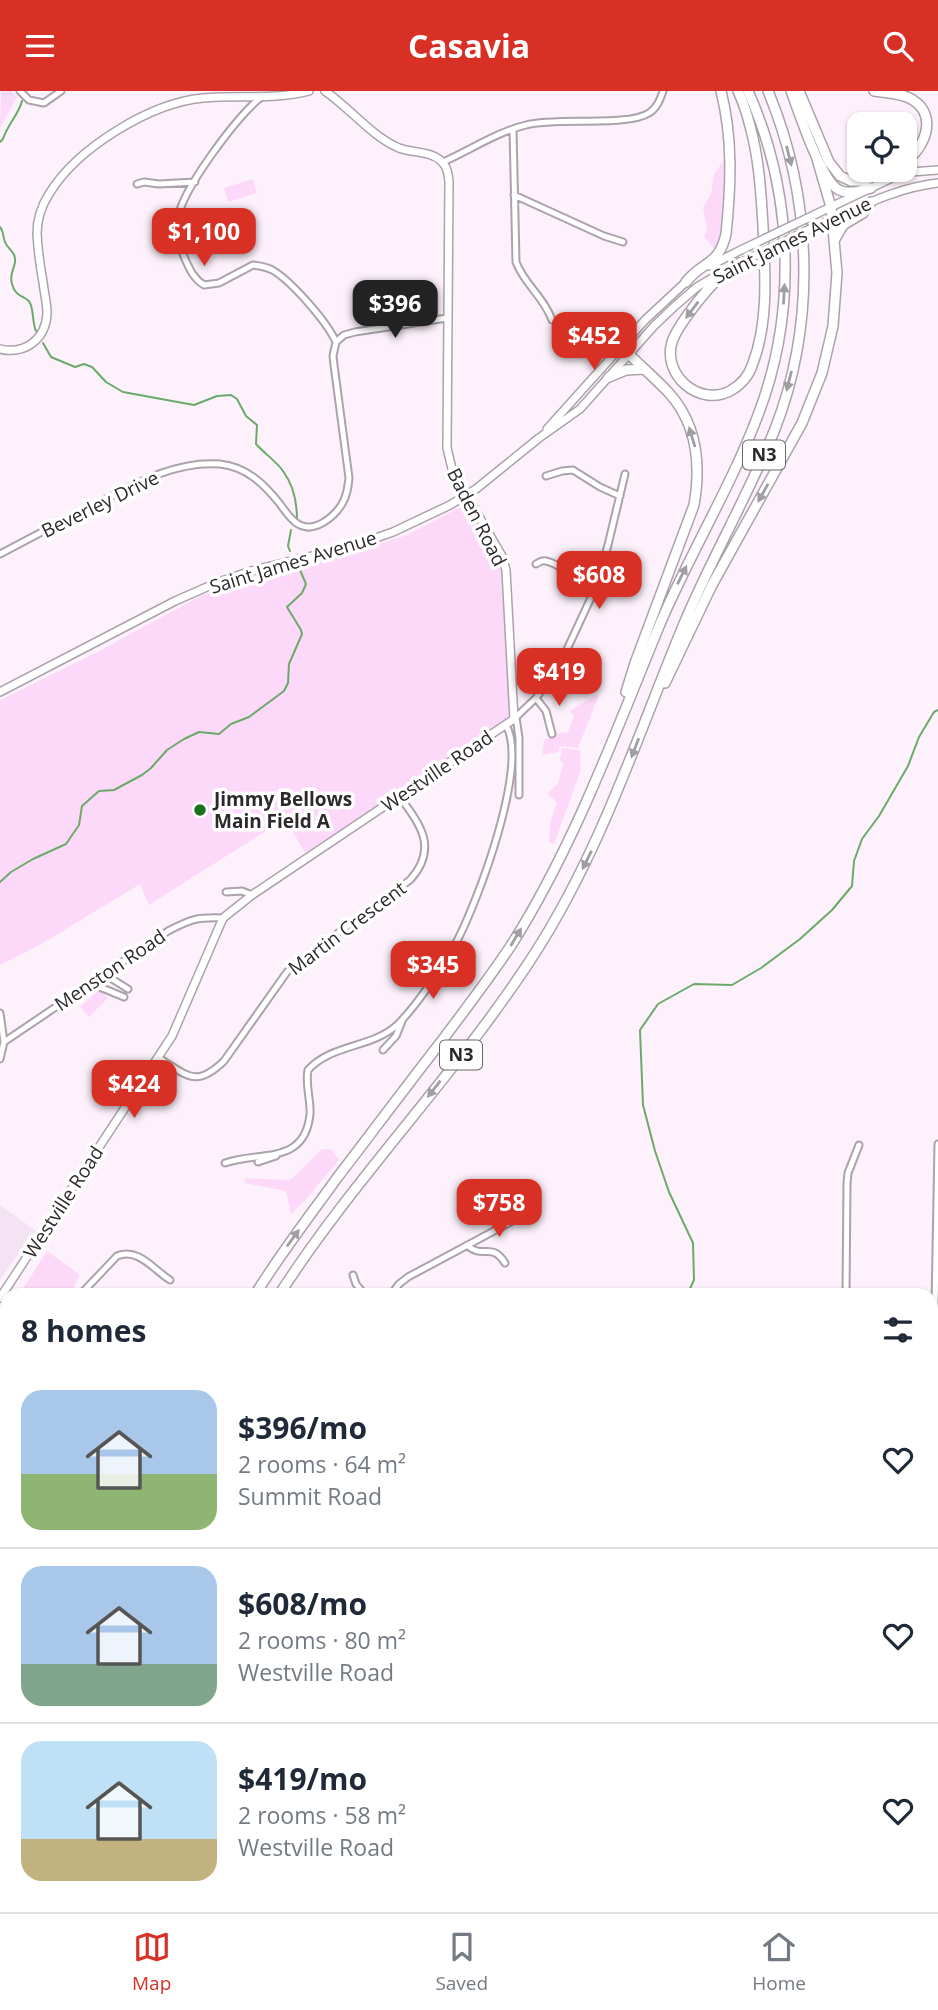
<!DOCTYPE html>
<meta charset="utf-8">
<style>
:root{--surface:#fff;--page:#f2f2f3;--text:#1f2937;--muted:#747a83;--line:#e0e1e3;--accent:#d93025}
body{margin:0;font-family:"Open Sans",sans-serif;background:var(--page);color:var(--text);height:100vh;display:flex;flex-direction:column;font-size:26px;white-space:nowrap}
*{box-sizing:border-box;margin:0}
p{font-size:23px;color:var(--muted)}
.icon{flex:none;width:38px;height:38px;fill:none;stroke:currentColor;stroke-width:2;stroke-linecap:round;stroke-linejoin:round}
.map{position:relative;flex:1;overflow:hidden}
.side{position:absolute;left:0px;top:1197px;width:938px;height:625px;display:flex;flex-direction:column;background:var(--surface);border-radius:21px 21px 0 0;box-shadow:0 2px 5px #0004}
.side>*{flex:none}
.controls{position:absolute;left:847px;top:21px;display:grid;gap:14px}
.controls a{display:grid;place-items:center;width:70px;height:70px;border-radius:14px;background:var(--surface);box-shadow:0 2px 5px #0004;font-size:35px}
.price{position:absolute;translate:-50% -60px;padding:0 16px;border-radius:14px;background:var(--accent);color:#fff;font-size:23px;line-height:46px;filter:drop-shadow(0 2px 4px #0008)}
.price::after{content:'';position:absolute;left:50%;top:42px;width:21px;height:16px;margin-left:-10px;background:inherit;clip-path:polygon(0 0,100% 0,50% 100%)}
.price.current{background:#222;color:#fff}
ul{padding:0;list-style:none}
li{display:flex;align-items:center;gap:21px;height:175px;padding:0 21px}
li+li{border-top:2px solid var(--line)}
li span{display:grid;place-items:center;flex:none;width:196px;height:140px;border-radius:21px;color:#555}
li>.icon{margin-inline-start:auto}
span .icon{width:84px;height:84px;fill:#fffc;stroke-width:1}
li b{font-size:30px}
h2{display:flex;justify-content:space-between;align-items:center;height:84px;padding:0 21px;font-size:30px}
header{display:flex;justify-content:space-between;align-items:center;height:91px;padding:0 21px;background:var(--accent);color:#fff;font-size:32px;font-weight:700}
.menu{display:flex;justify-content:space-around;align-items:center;height:98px;border-top:2px solid var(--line);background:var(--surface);font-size:19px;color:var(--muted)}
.menu a{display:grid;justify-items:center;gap:4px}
.menu .current{color:var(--accent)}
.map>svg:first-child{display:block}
</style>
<header><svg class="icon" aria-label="menu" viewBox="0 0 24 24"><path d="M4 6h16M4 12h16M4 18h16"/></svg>Casavia<svg class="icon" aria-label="search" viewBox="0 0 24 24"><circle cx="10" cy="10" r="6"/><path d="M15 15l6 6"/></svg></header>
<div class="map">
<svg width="938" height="1821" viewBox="0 0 938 1821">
<rect width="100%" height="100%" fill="#fdf2fc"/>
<path fill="#f4e3f2" d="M0,1114L39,1142L32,1143L0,1189Z"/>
<path fill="#fdd9f9" d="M1,0H11L17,6L0,37Z
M725,68L721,143L715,159L704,146L707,137L703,117L711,103L714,83Z
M253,88L257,102L228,111L224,97Z
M470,411L497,456L505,479L513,628L307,765L285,728L149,814L140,793L45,851L0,874V609L97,561L201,505L264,483L333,467L407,444Z
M599,604L578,657L560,655L558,661L542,664L544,649L560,642L568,641L574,625L570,620L594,605Z
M562,657L580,659L581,679L554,753L549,751L550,733L557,711L547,703L558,692L563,673L560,669Z
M99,898L108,907L89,926L80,916Z
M322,1058H331L339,1069L308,1106L291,1124L286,1100L245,1092V1087L287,1089L293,1087Z
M47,1160L80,1184L70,1204H19Z
M135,1815H212L216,1821H155Z"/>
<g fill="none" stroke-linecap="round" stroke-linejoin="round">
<path stroke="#6baa6a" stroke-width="2" d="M0,51L3,48C7,34 19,23 22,10
M0,136C5,142 2,145 5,151C8,159 16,160 15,171C14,179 9,183 12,193C16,208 26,204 30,212C34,220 32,231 36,240
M43,252L51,266L75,276L84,273L92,276L106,291L123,301L194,314L217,305L231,304L237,308L246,325L257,334L256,353C264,362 278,372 283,380C294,395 297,411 297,428
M290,460L288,455L291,439
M0,791L11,781L33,768L66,753L79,734L82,715L99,700L114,699L142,684L151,677L167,659L184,648L199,641L219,643L231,633L249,626L284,600L288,592L289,573L302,543L301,539L287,516L302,502L306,493L300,479
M687,1204L694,1189L693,1152L669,1101L655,1060L643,1014L640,939L658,913L694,893L732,894L761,877L800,848L832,819L852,795L854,770L862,748L879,725L908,675L919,646L934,621L938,619
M823,1815V1821"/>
<defs>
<path id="street" d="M20,0L29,9L44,12L61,0
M260,7C236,27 184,96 178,126C174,141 180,155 185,168C190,179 194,188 204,194L219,192L253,174C261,175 268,176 274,180C293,192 327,231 336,251
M513,38L516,171C524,193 544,206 552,229
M443,71C470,59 497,41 526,34C557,26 627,36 649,22C657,17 660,9 663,0
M137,93L144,91L159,93L195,91
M514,104L604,145L623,151
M336,251L344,244L355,241L447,227
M546,385L562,380L573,379L600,396L620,405
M0,463C28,448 57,433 85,419C127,398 171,369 220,373C247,376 264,393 280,413C285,420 291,429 298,433C314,443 334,426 342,413C347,405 348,396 349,387L334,274L333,265L336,251
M536,473C540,471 541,469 546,470C561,473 583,493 592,504
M536,607L546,620L552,643
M516,626L519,647V704
M514,628L536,607L549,589L563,567L596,496L608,454L625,383
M226,801L242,800L252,804
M104,883L128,898
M90,892L124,906
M0,922L4,951L0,968
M4,951L168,840C191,828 197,826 223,827
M383,959L396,945L402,930
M159,967C188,985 196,997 224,970L287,881L296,873L410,789C439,757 420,733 399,705
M258,1071L276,1065
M225,1072C261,1060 305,1074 310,1023C311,1009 305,994 308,979C331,953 372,957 397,934C416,916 443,875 456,852C478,810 529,675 506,634
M467,1154C483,1169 491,1150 505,1172
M353,1184L356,1193L365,1204
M80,1204L117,1165C138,1156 154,1179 170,1189
M391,1204L399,1193L408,1186L520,1126
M846,1204L847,1092L848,1082L859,1054
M931,1431L938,1053
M0,1448L7,1450
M931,1462L938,1467
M0,1605L7,1604
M213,1815L217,1821
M365,1815L370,1821
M578,1815L585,1821
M922,1815L927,1821
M93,1821L95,1815
M521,1821L532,1815"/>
<path id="secondary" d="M325,0C350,17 371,45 399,57C412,62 431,60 441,70C447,75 448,82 449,90L447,357L454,386
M814,124L898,84L911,81L938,79
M814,136C855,119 893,97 938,92
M709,175L743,158
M0,258C25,264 46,248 47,222C47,212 44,201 43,191C40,175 38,159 37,143C37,129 42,114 49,103C77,57 150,12 203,7C239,4 274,9 309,0
M547,338L645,229L688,189
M0,601L175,510L216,492L251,480L353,455L393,441L450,414L476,398L539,347L580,318L654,235L675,215L697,196L724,180
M0,1207L172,945L223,827L252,804L514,628L506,479L502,465L474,417"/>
<path id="highway" d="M738,0C743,11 747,23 750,35C759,67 761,102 763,135C765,180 769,230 753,272C749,285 741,294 730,300C699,316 662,284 672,251C677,235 709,194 723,184C728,179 735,176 740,172
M791,0C799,21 821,90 839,99C849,104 861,99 871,97
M799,0L829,71L840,85L851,90H864L888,79
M874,0C887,2 903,2 913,9C938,25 925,57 905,71
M835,148L843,134L863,122L871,111
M686,191C702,170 719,175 726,143C731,94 733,48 721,0
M622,256C637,272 654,286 669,302C697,333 701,374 694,414L635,572L626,601
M609,286L626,279L644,278
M665,592L712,494L802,332L822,282L833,235L837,182L831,116L817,68
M255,1204C280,1163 309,1126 337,1087C373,1040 408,993 444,947C467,916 491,885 512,853C575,753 615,642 660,533C690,462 731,396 758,324C798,220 793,101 748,0
M279,1204C356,1084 458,982 535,862C601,759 637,646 683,535C711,468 748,405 775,338C817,230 812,106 768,0
M0,1760L7,1748
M0,1800L7,1790"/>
</defs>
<use href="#street" stroke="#aca2ab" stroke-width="9"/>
<use href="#secondary" stroke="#aca2ab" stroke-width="10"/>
<use href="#highway" stroke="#aca2ab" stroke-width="12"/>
<use href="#street" stroke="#fff" stroke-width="5"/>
<use href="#secondary" stroke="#fff" stroke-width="7"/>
<use href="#highway" stroke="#fff" stroke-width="9"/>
<defs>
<path id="secondary-bridge" d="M743,158L814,124
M740,172L814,136
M454,386L474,417"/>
</defs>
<use href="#secondary-bridge" stroke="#aca2ab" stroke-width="10" stroke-linecap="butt"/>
<use href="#secondary-bridge" stroke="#fff" stroke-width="7"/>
</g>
<defs><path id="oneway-solid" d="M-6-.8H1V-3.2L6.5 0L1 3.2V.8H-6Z" transform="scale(1.75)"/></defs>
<g fill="#a09ea0">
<use href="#oneway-solid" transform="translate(789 65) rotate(76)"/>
<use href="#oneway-solid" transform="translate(784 203) rotate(-87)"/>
<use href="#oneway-solid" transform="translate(692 219) rotate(127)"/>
<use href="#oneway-solid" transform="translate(789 290) rotate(104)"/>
<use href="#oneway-solid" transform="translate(692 346) rotate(-107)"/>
<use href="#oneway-solid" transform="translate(763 402) rotate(119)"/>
<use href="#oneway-solid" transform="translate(682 484) rotate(-64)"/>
<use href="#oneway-solid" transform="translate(635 657) rotate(111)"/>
<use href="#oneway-solid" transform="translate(587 769) rotate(116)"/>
<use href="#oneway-solid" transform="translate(516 846) rotate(-59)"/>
<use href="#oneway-solid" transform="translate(434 998) rotate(128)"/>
<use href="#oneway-solid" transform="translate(293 1147) rotate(-54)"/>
</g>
<circle fill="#18721e" stroke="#fff" stroke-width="2.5" cx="200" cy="719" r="7"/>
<g text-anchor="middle" stroke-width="7" stroke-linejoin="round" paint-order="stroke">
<g fill="#fff" stroke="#6b686b" stroke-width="2">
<rect x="743" y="349.5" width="42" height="29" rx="5"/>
<rect x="440" y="949.5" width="42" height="29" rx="5"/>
</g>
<g font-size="18" font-weight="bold" fill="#2c282c">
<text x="764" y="370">N3</text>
<text x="461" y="970">N3</text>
</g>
<g font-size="19" fill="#2c282c" stroke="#fff">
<text transform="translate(792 149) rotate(-26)" y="7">Saint James Avenue</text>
<text transform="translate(100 413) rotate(-26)" y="7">Beverley Drive</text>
<text transform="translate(477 426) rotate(63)" y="7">Baden Road</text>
<text transform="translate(293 471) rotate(-17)" y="7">Saint James Avenue</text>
<text transform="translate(437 680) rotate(-34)" y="7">Westville Road</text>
<text transform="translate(347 837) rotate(-37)" y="7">Martin Crescent</text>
<text transform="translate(110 879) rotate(-34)" y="7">Menston Road</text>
<text transform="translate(63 1111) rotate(-57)" y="7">Westville Road</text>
</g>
<g font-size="19" font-weight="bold" fill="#2c282c" stroke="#fff" text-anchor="start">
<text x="214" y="715">Jimmy Bellows<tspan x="214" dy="22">Main Field A</tspan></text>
</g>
</g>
</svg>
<div class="controls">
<a><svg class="icon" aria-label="locate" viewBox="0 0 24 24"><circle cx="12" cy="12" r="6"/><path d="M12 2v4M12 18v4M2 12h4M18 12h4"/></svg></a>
</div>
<b class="price" style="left:204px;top:177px">$1,100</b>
<b class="price current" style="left:395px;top:249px">$396</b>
<b class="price" style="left:594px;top:281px">$452</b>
<b class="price" style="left:599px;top:520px">$608</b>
<b class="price" style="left:559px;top:617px">$419</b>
<b class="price" style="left:433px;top:910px">$345</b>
<b class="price" style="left:134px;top:1029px">$424</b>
<b class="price" style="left:499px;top:1148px">$758</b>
<section class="side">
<h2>8 homes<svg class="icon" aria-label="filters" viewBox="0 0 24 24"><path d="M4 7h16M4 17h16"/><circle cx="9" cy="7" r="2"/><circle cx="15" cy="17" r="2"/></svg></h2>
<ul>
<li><span style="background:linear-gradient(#a9c7e8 60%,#8fb573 0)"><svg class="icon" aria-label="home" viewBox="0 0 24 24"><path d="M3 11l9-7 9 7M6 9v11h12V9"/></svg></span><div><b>$396/mo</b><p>2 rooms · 64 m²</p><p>Summit Road</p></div><svg class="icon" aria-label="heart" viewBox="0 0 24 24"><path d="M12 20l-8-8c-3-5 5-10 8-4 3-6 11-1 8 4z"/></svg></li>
<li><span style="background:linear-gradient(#a9c7e8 70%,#7fa58c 0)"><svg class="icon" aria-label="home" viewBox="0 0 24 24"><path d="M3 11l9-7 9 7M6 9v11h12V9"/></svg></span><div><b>$608/mo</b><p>2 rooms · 80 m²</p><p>Westville Road</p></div><svg class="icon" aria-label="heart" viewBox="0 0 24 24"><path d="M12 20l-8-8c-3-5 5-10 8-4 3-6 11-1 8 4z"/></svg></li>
<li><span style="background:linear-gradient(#bfe0f5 70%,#c2b280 0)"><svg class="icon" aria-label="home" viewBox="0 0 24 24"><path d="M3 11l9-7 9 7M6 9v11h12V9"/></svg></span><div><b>$419/mo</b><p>2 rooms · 58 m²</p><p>Westville Road</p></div><svg class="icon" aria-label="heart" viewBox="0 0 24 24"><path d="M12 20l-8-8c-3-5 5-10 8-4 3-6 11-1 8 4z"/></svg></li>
</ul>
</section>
</div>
<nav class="menu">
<a class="current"><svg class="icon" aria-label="map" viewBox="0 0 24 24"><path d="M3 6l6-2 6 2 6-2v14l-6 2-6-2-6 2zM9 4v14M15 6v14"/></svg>Map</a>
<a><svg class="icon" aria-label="saved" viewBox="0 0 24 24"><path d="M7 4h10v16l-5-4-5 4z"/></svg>Saved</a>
<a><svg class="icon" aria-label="home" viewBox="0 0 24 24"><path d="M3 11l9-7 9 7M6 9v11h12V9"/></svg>Home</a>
</nav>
